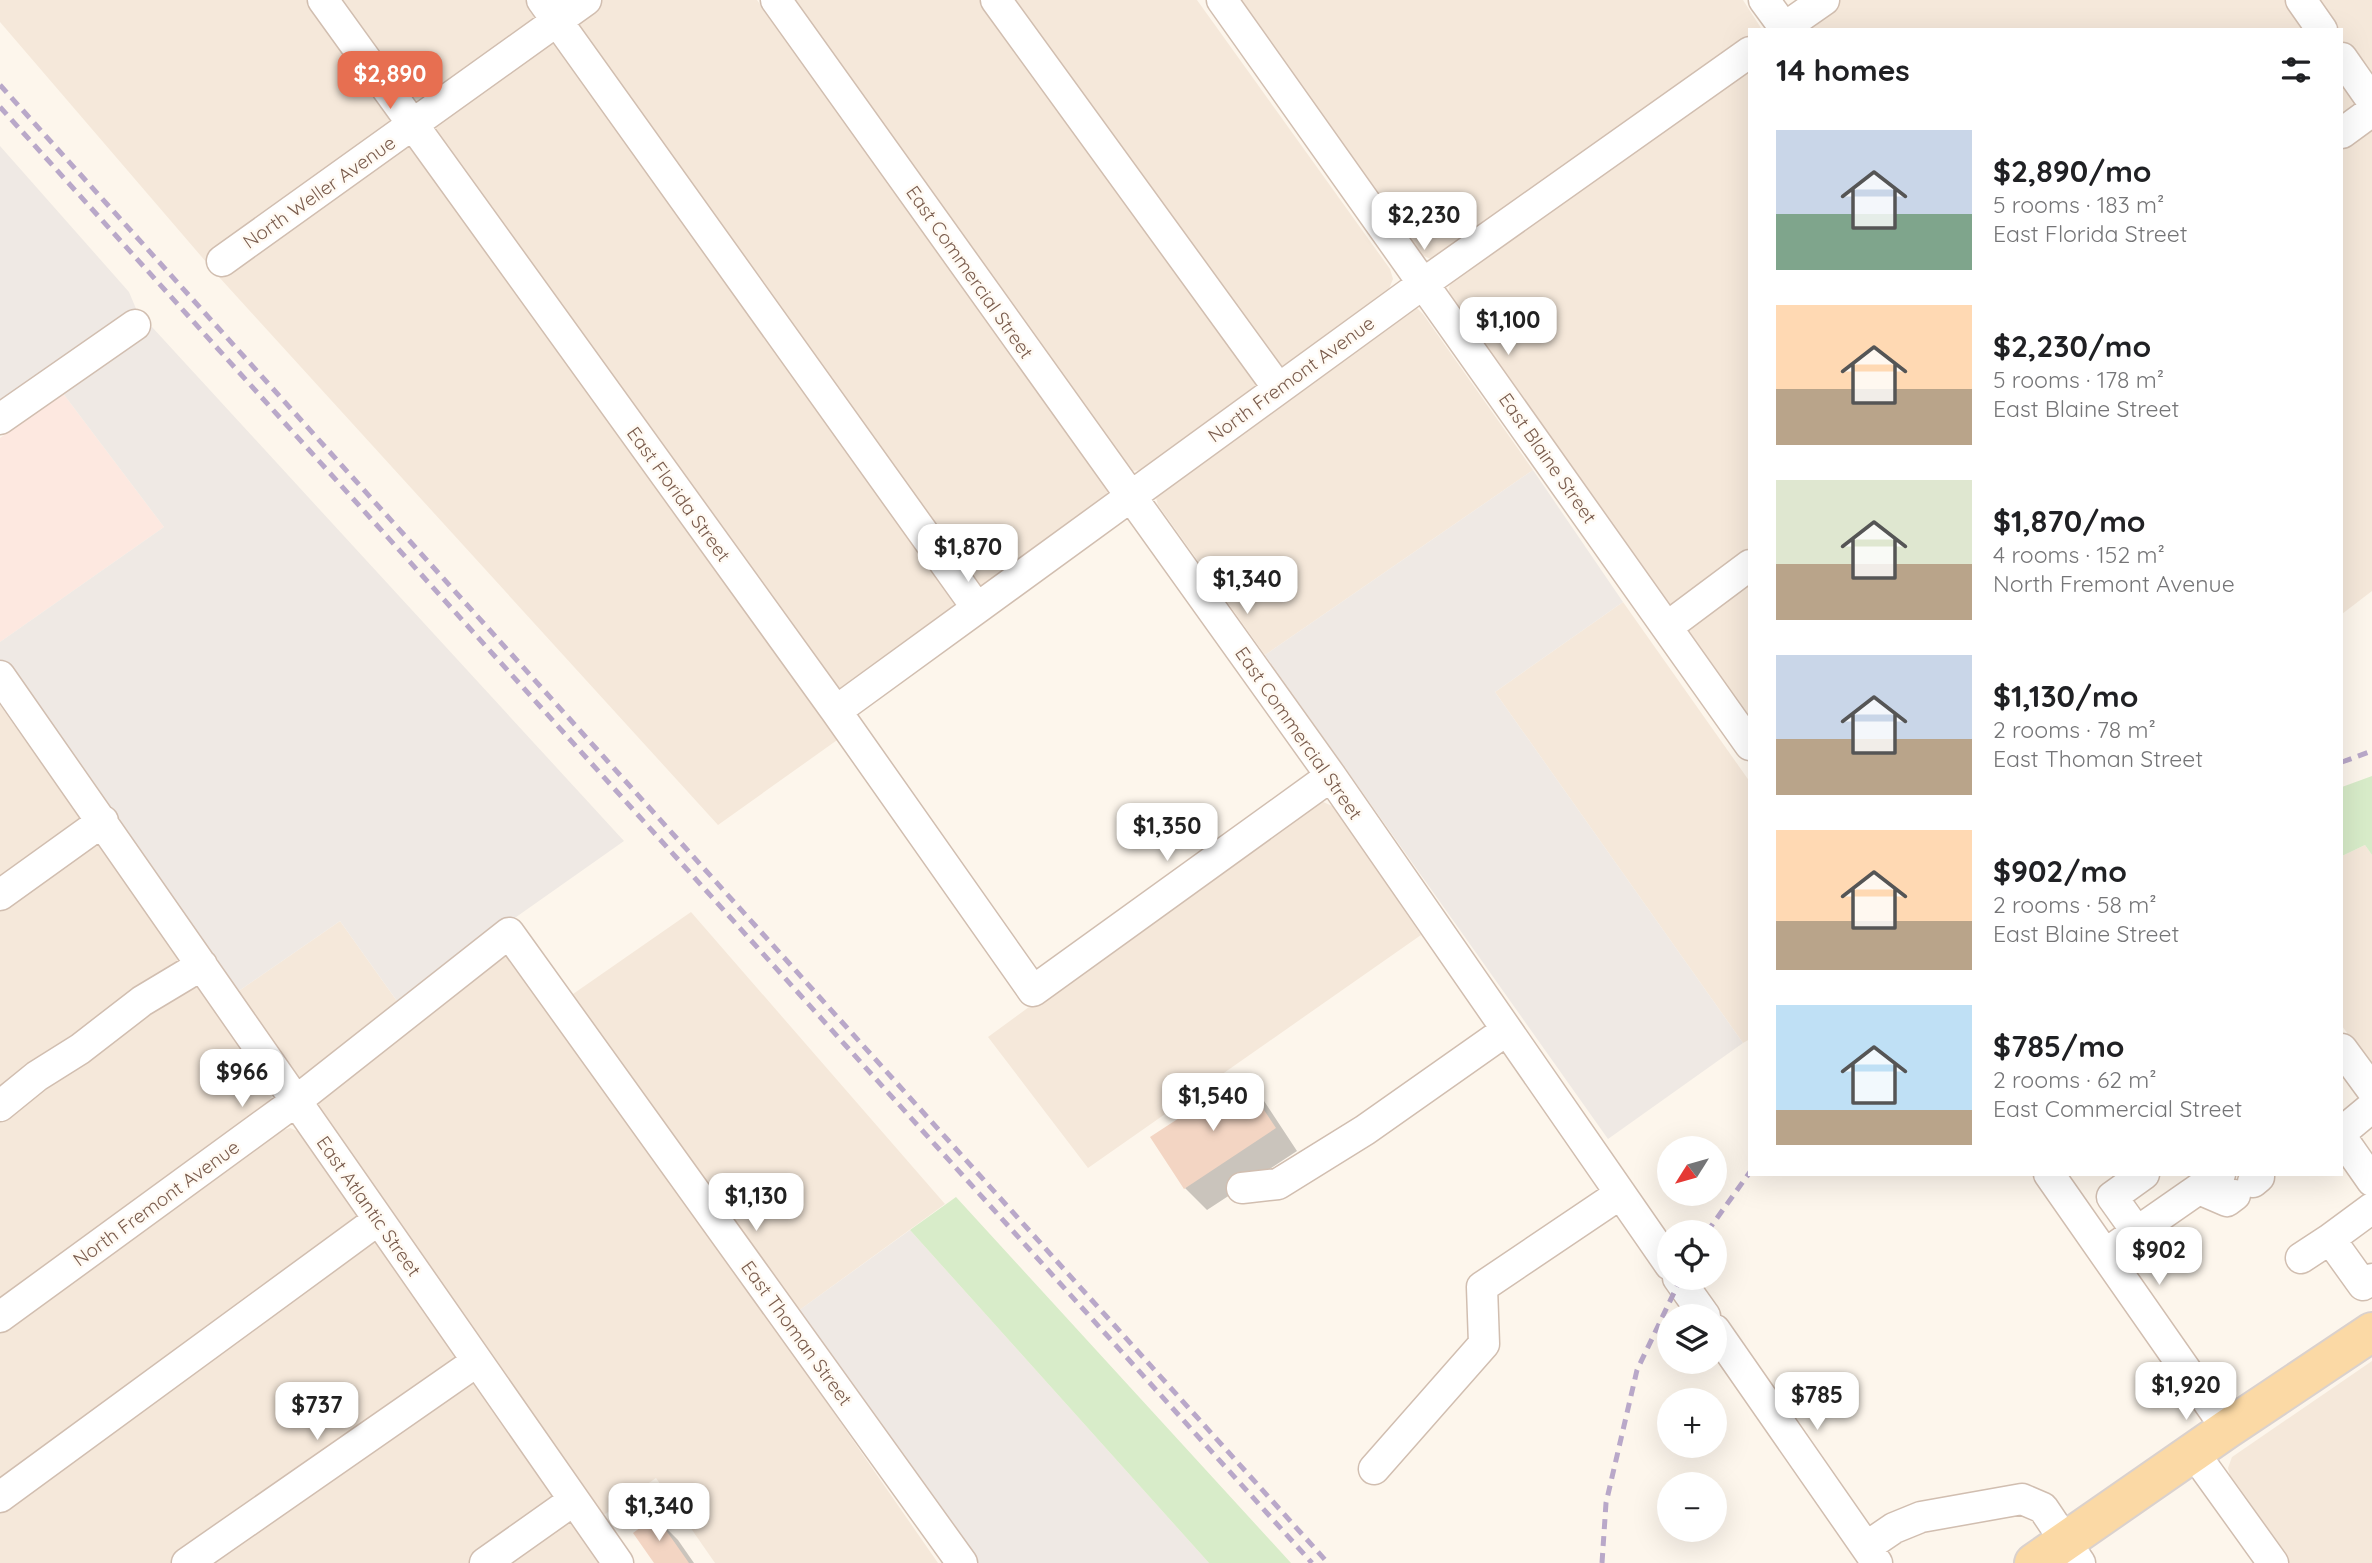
<!DOCTYPE html>
<meta charset="utf-8">
<style>
:root{--surface:#fff;--page:#f6f6f6;--text:#202124;--muted:#757577;--accent:#e76f51}
body{margin:0;font-family:Quicksand,sans-serif;background:var(--page);color:var(--text);height:100vh;display:flex;flex-direction:column;font-size:26px;white-space:nowrap}
*{box-sizing:border-box;margin:0}
p{font-size:23px;color:var(--muted)}
.icon{flex:none;width:38px;height:38px;fill:none;stroke:currentColor;stroke-width:2;stroke-linecap:round;stroke-linejoin:round}
.map{position:relative;flex:1;overflow:hidden}
.sheet{position:absolute;left:1748px;top:28px;width:595px;height:1148px;display:flex;flex-direction:column;background:var(--surface);border-radius:0px;box-shadow:0 7px 28px #0002}
.sheet>*{flex:none}
.needle{width:46px;rotate:233deg}
.buttons{position:absolute;left:1657px;top:1136px;display:grid;gap:14px}
.buttons a{display:grid;place-items:center;width:70px;height:70px;border-radius:50%;background:var(--surface);box-shadow:0 7px 28px #0002;font-size:35px}
.price{position:absolute;translate:-50% -60px;padding:0 16px;border-radius:14px;background:#fff;color:#222;font-size:23px;line-height:46px;filter:drop-shadow(0 2px 4px #0008)}
.price::after{content:'';position:absolute;left:50%;top:42px;width:21px;height:16px;margin-left:-10px;background:inherit;clip-path:polygon(0 0,100% 0,50% 100%)}
.price.active{background:var(--accent);color:#fff}
ul{padding:0;list-style:none}
li{display:flex;align-items:center;gap:21px;height:175px;padding:0 28px}
li span{display:grid;place-items:center;flex:none;width:196px;height:140px;border-radius:0px;color:#555}
li>.icon{margin-inline-start:auto}
span .icon{width:84px;height:84px;fill:#fffc;stroke-width:1}
li b{font-size:30px}
h2{display:flex;justify-content:space-between;align-items:center;height:84px;padding:0 28px;font-size:30px}
.map>svg:first-child{display:block}
</style>
<div class="map">
<svg width="2372" height="1563" viewBox="0 0 2372 1563">
<rect width="100%" height="100%" fill="#fdf6ec"/>
<path fill="#f5e8da" d="M0,0H757L1103,482L1108,492L1105,499L819,708L840,738L718,825L219,277L0,22Z
M793,0H1197L1390,269L1393,279L1388,291L1143,470L1131,471Z
M1236,0H1743L1761,28L1750,30V42L1443,258L1431,259L1421,255L1413,248Z
M1839,0H2372V591L2342,614V30H1803L1812,19Z
M1750,65V724L1451,300L1449,291L1450,281Z
M1412,303L1423,314L1533,470L1265,655L1158,505L1155,494Z
M1623,602L1750,782V1039L1743,1043L1495,692Z
M0,705L267,1084L272,1096L268,1104L0,1301Z
M1317,799L1334,807L1421,935L1088,1168L988,1037L1308,803Z
M2365,845L2372,855V1067L2342,1026V856Z
M691,912L945,1204L775,1328L938,1563H715L656,1478L601,1517L233,995L340,921L414,1025L496,959L506,955L514,961L550,1010Z
M290,1128L300,1132L602,1563H0V1332L278,1132Z
M2372,1361V1563H2288L2233,1488L2228,1468L2232,1457Z"/>
<path fill="#fde8e0" d="M62,392L164,527L0,642V438Z"/>
<path fill="#efe9e4" d="M0,146L129,292L137,311L0,407Z
M152,327L624,841L397,1001L340,921L233,995L0,659V642L164,527L62,392Z
M1533,470L1623,602L1495,692L1743,1043L1608,1139L1265,655Z
M910,1230L1209,1563H973L794,1314Z"/>
<path fill="#d8ecc9" d="M2372,776V855L2365,845L2342,856V787Z
M956,1197L1291,1563H1209L910,1230Z"/>
<path fill="#0003" d="M1242,1079L1264,1101L1297,1151L1207,1210L1185,1188Z
M656,1518L678,1540L694,1563H656Z"/>
<path fill="#f3d5c3" d="M1242,1077L1276,1128L1184,1189L1150,1137Z
M656,1516L689,1563H654L633,1533Z"/>
<g fill="none" stroke-linecap="round" stroke-linejoin="round">
<defs>
<path id="minor" d="M323,0L836,711L1033,991L1331,776
M542,0L977,608
M776,0L1331,776L1670,1265
M996,0L1278,388
M1222,0L1750,745
M1764,0L1786,30
M2301,0L2322,30
M1781,30L1824,0
M2342,58L2372,101
M2342,133L2372,111
M222,261L586,0
M0,419L135,325
M1667,627L1750,565
M0,676L618,1563
M836,711L1424,283L1750,52
M0,895L103,821
M2342,1049L2372,1090
M0,1106L37,1076L80,1049L142,1001L202,965
M2342,1132L2372,1107
M2342,1138L2372,1181
M2049,1174L2227,1429
M2253,1182L2259,1177V1174
M1242,1188L1278,1184L1365,1130L1507,1030
M2199,1189L2227,1201L2235,1195
M2137,1232L2112,1197L2144,1174
M2330,1239L2372,1208
M2105,1254L2220,1174
M2301,1258L2330,1239L2363,1285L2372,1279
M1678,1278L1705,1316
M0,1317L296,1101L509,933L962,1563
M1715,1330L1877,1563
M2194,1453L2273,1563
M1374,1469L1484,1344L1482,1287L1620,1194
M0,1497L378,1220
M1866,1547L1894,1528L1921,1517L2022,1499L2043,1508L2080,1563
M187,1563L476,1362
M485,1563L574,1500"/>
<path id="major" d="M2034,1563L2227,1429L2372,1332"/>
</defs>
<use href="#minor" stroke="#d1beb0" stroke-width="33"/>
<use href="#major" stroke="#dad1cd" stroke-width="42"/>
<use href="#minor" stroke="#fff" stroke-width="30"/>
<use href="#major" stroke="#fbd9a5" stroke-width="38"/>
<path stroke="#b9a8c9" stroke-width="5" stroke-dasharray="10 7" stroke-linecap="butt" d="M0,85L1328,1563
M0,107L1312,1563
M2342,762L2372,751
M1707,1232L1750,1172
M1602,1563L1606,1503L1637,1370L1681,1278"/>
</g>
<g text-anchor="middle" stroke-width="5" stroke-linejoin="round" paint-order="stroke">
<g font-size="19" fill="#7a5c4d" stroke="#fffaf3">
<text transform="translate(319 192) rotate(-35)" y="7">North Weller Avenue</text>
<text transform="translate(970 272) rotate(55)" y="7">East Commercial Street</text>
<text transform="translate(1291 379) rotate(-36)" y="7">North Fremont Avenue</text>
<text transform="translate(1548 458) rotate(55)" y="7">East Blaine Street</text>
<text transform="translate(679 494) rotate(54)" y="7">East Florida Street</text>
<text transform="translate(1299 733) rotate(55)" y="7">East Commercial Street</text>
<text transform="translate(156 1203) rotate(-36)" y="7">North Fremont Avenue</text>
<text transform="translate(369 1206) rotate(55)" y="7">East Atlantic Street</text>
<text transform="translate(797 1333) rotate(54)" y="7">East Thoman Street</text>
</g>
</g>
</svg>
<div class="buttons">
<a><svg class="needle" viewBox="-14 -14 28 28"><path d="M0-13l5 13h-10z" fill="#e53935"/><path d="M0 13l5-13h-10z" fill="#757577"/></svg></a>
<a><svg class="icon" aria-label="locate" viewBox="0 0 24 24"><circle cx="12" cy="12" r="6"/><path d="M12 2v4M12 18v4M2 12h4M18 12h4"/></svg></a>
<a><svg class="icon" aria-label="layers" viewBox="0 0 24 24"><path d="M12 4l9 5-9 5-9-5zM3 14l9 5 9-5"/></svg></a>
<a>+</a>
<a>−</a>
</div>
<b class="price active" style="left:390px;top:111px">$2,890</b>
<b class="price" style="left:1424px;top:252px">$2,230</b>
<b class="price" style="left:1508px;top:357px">$1,100</b>
<b class="price" style="left:968px;top:584px">$1,870</b>
<b class="price" style="left:1247px;top:616px">$1,340</b>
<b class="price" style="left:1167px;top:863px">$1,350</b>
<b class="price" style="left:242px;top:1109px">$966</b>
<b class="price" style="left:1213px;top:1133px">$1,540</b>
<b class="price" style="left:756px;top:1233px">$1,130</b>
<b class="price" style="left:2159px;top:1287px">$902</b>
<b class="price" style="left:2186px;top:1422px">$1,920</b>
<b class="price" style="left:1817px;top:1432px">$785</b>
<b class="price" style="left:317px;top:1442px">$737</b>
<b class="price" style="left:659px;top:1543px">$1,340</b>
<section class="sheet">
<h2>14 homes<svg class="icon" aria-label="filters" viewBox="0 0 24 24"><path d="M4 7h16M4 17h16"/><circle cx="9" cy="7" r="2"/><circle cx="15" cy="17" r="2"/></svg></h2>
<ul>
<li><span style="background:linear-gradient(#c9d6e8 60%,#7fa58c 0)"><svg class="icon" aria-label="home" viewBox="0 0 24 24"><path d="M3 11l9-7 9 7M6 9v11h12V9"/></svg></span><div><b>$2,890/mo</b><p>5 rooms · 183 m²</p><p>East Florida Street</p></div></li>
<li><span style="background:linear-gradient(#ffd9b3 60%,#b9a48a 0)"><svg class="icon" aria-label="home" viewBox="0 0 24 24"><path d="M3 11l9-7 9 7M6 9v11h12V9"/></svg></span><div><b>$2,230/mo</b><p>5 rooms · 178 m²</p><p>East Blaine Street</p></div></li>
<li><span style="background:linear-gradient(#dfe7d0 60%,#b9a48a 0)"><svg class="icon" aria-label="home" viewBox="0 0 24 24"><path d="M3 11l9-7 9 7M6 9v11h12V9"/></svg></span><div><b>$1,870/mo</b><p>4 rooms · 152 m²</p><p>North Fremont Avenue</p></div></li>
<li><span style="background:linear-gradient(#c9d6e8 60%,#b9a48a 0)"><svg class="icon" aria-label="home" viewBox="0 0 24 24"><path d="M3 11l9-7 9 7M6 9v11h12V9"/></svg></span><div><b>$1,130/mo</b><p>2 rooms · 78 m²</p><p>East Thoman Street</p></div></li>
<li><span style="background:linear-gradient(#ffd9b3 65%,#b9a48a 0)"><svg class="icon" aria-label="home" viewBox="0 0 24 24"><path d="M3 11l9-7 9 7M6 9v11h12V9"/></svg></span><div><b>$902/mo</b><p>2 rooms · 58 m²</p><p>East Blaine Street</p></div></li>
<li><span style="background:linear-gradient(#bfe0f5 75%,#b9a48a 0)"><svg class="icon" aria-label="home" viewBox="0 0 24 24"><path d="M3 11l9-7 9 7M6 9v11h12V9"/></svg></span><div><b>$785/mo</b><p>2 rooms · 62 m²</p><p>East Commercial Street</p></div></li>
</ul>
</section>
</div>
